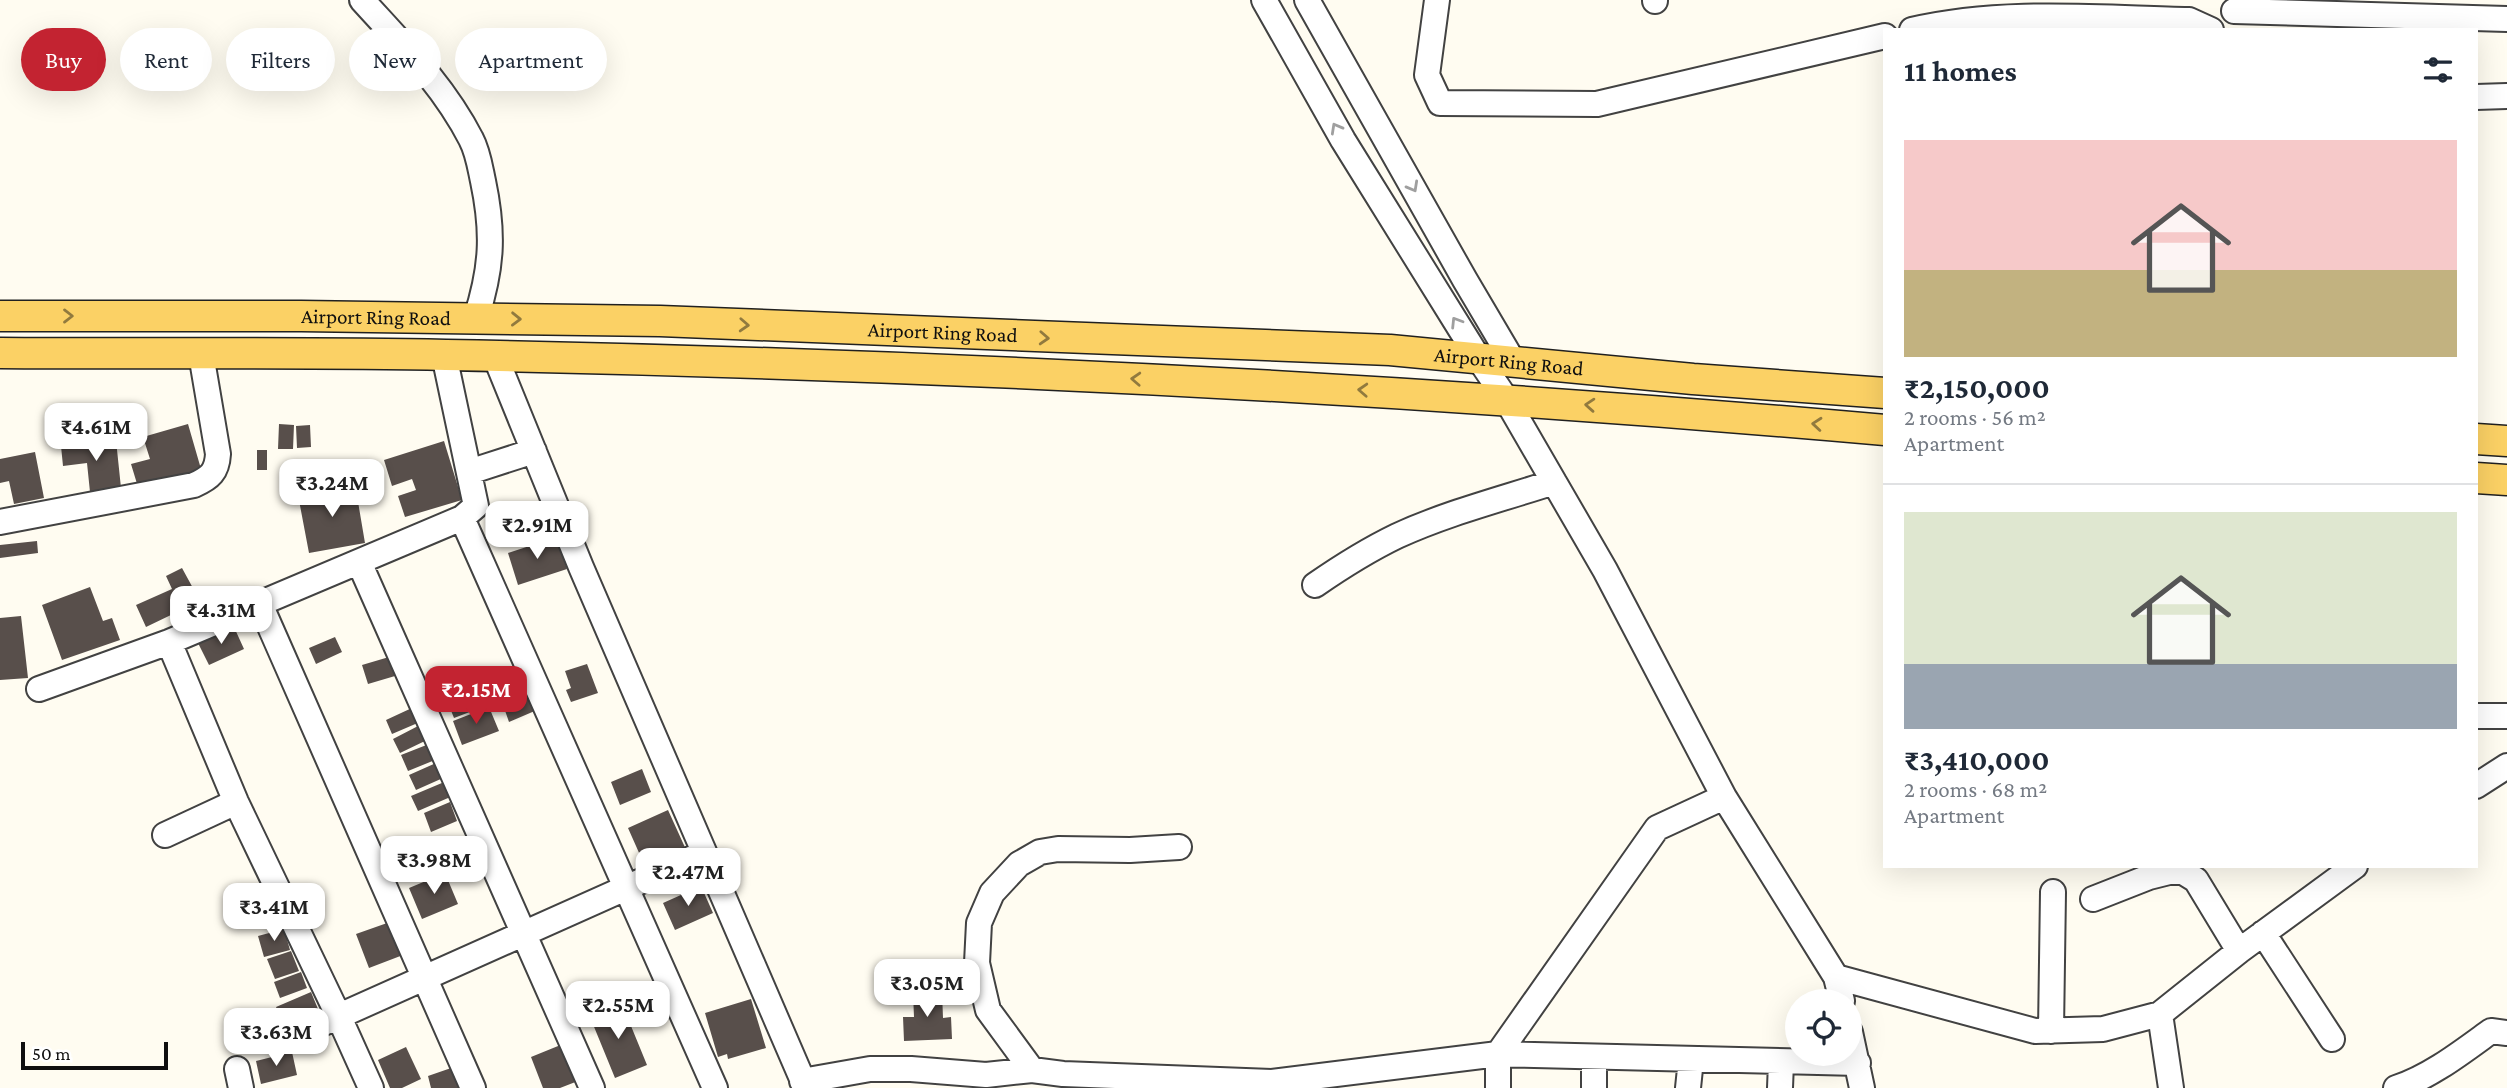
<!DOCTYPE html>
<meta charset="utf-8">
<style>
:root{--surface:#fff;--page:#f2f2f3;--text:#1f2937;--muted:#747a83;--line:#e0e1e3;--accent:#c32331}
body{margin:0;font-family:"Crimson Pro",serif;background:var(--page);color:var(--text);height:100vh;display:flex;flex-direction:column;font-size:26px;white-space:nowrap}
*{box-sizing:border-box;margin:0}
p{font-size:23px;color:var(--muted)}
.icon{flex:none;width:38px;height:38px;fill:none;stroke:currentColor;stroke-width:2;stroke-linecap:round;stroke-linejoin:round}
.map{position:relative;flex:1;overflow:hidden}
.side{position:absolute;left:1883px;top:28px;width:595px;height:840px;display:flex;flex-direction:column;background:var(--surface);border-radius:0px;box-shadow:0 7px 28px #0002}
.side>*{flex:none}
.top-card{position:absolute;left:21px;top:28px;width:665px;height:63px;display:flex;gap:14px}
.fabs{position:absolute;left:1785px;top:989px;display:grid;gap:14px}
.fabs a{display:grid;place-items:center;width:77px;height:77px;border-radius:50%;background:var(--surface);box-shadow:0 7px 28px #0002;font-size:35px}
.scale{position:absolute;left:21px;bottom:18px;width:147px;box-sizing:border-box;padding-left:7px;border:4px solid #0f0f0f;border-top:0;font-size:19px;line-height:24px;white-space:nowrap;color:#0f0f0f;-webkit-text-stroke:5px #fff;paint-order:stroke}
.price{position:absolute;translate:-50% -60px;padding:0 16px;border-radius:14px;background:#fff;color:#222;font-size:23px;line-height:46px;filter:drop-shadow(0 2px 4px #0008)}
.price::after{content:'';position:absolute;left:50%;top:42px;width:21px;height:16px;margin-left:-10px;background:inherit;clip-path:polygon(0 0,100% 0,50% 100%)}
.price.selected{background:var(--accent);color:#fff}
ul{padding:0;list-style:none}
li{display:grid;align-content:center;gap:14px;height:371px;padding:0 21px}
li+li{border-top:2px solid var(--line)}
li span{display:grid;place-items:center;height:217px;border-radius:0px;color:#555}
li>.icon{margin-inline-start:auto}
span .icon{width:126px;height:126px;fill:#fffc;stroke-width:1}
li b{font-size:30px}
h2{display:flex;justify-content:space-between;align-items:center;height:84px;padding:0 21px;font-size:30px}
.pill{padding:0 24px;border-radius:32px;background:var(--surface);box-shadow:0 7px 28px #0002;font-size:24px;line-height:63px}
.pill.selected{background:var(--accent);color:#fff}
.map>svg:first-child{display:block}
</style>
<div class="map">
<svg width="2507" height="1088" viewBox="0 0 2507 1088">
<rect width="100%" height="100%" fill="#fffcf1"/>
<path fill="#584f4b" d="M188,424L201,469L138,487L131,464L150,459L143,437Z
M279,424L294,425L293,449H278Z
M310,425L311,447L297,448L296,426Z
M116,440L121,488L90,492L87,463L63,466L61,446Z
M444,441L462,500L405,517L398,496L416,490L412,479L392,486L384,460Z
M257,450H267V470H257Z
M35,452L44,498L14,504L9,481L0,483V459Z
M355,484L365,543L309,553L298,495Z
M557,537L567,569L518,585L508,553Z
M37,541L38,553L0,558V545Z
M182,568L200,601L146,627L136,605L172,589L166,576Z
M90,587L103,621L112,618L120,640L62,660L42,605Z
M21,616L28,678L0,680V618Z
M234,627L244,649L209,665L198,643Z
M335,637L342,652L316,664L309,648Z
M389,657L395,676L368,684L362,665Z
M587,664L598,693L571,702L566,690L571,688L565,671Z
M520,667L528,688L498,700L490,680Z
M480,685L488,705L454,718L446,698Z
M529,691L537,710L509,722L502,702Z
M414,707L420,722L392,734L386,720Z
M489,707L499,731L462,745L453,721Z
M420,725L427,740L400,753L393,739Z
M429,744L435,760L408,771L401,755Z
M436,763L443,778L416,790L409,775Z
M642,769L651,792L620,805L611,782Z
M449,780L455,795L418,811L411,796Z
M450,802L457,821L431,832L424,813Z
M668,810L688,854L648,873L628,828Z
M445,873L458,904L422,919L409,888Z
M701,886L713,913L675,930L663,903Z
M390,922L403,955L369,968L356,934Z
M284,929L290,950L264,957L258,936Z
M291,951L299,971L275,979L267,959Z
M301,972L307,988L280,998L274,982Z
M311,992L323,1021L288,1036L276,1007Z
M942,992L943,1018L951,1017L952,1039L904,1041L903,1017H914L913,993Z
M751,999L766,1048L728,1059L727,1054L718,1057L705,1013Z
M622,1004L647,1065L615,1078L590,1017Z
M563,1044L578,1081L560,1088H543L531,1057Z
M406,1047L421,1079L402,1088H390L378,1060Z
M292,1052L297,1075L261,1084L256,1061Z
M454,1067L460,1088H431L428,1076Z"/>
<g fill="none" stroke-linecap="round" stroke-linejoin="round">
<defs>
<path id="minor" d="M362,0C402,44 444,86 471,139C478,152 480,167 483,181C494,233 492,268 476,318
M1264,0L1343,140L1479,359L1506,399L1605,570L1724,797L1836,977L1842,1001
M1307,0L1465,280L1514,363
M1437,0L1427,75L1440,103L1597,104L1885,36
M1655,0V1
M2234,11L2507,19
M1912,30C2002,9 2098,18 2189,20L2211,30
M2476,97L2507,96
M495,356L581,567L806,1088
M469,472L534,451
M462,518L715,1088
M0,522L194,485C210,478 217,472 218,454L201,354
M359,562L592,1088
M1315,585C1341,567 1368,550 1397,536C1447,513 1502,499 1554,482
M260,604L473,1088
M169,642L236,802L339,1017L371,1088
M39,689L169,642L462,518L476,506L444,355
M2476,716H2507
M2476,786L2507,766
M165,835L236,802
M2093,899L2149,877L2169,872H2183L2196,880L2239,951
M2263,933L2332,1039
M1836,977L2035,1031L2103,1029L2160,1014L2239,951L2355,866
M2160,1014L2171,1088
M2051,1031L2053,892
M1850,1032L1862,1088
M290,1038L704,853
M1594,1057V1088
M237,1069L241,1088
M1032,1070L988,1010L977,963L979,923L992,893L1019,864L1040,852L1058,849L1130,850L1179,847
M802,1081L870,1069H911L986,1075L1032,1070L1063,1074L1272,1082L1498,1054L1858,1063
M1498,1088V1054L1657,828L1724,797
M1688,1088L1691,1059
M1780,1088L1781,1062
M2396,1088C2430,1077 2462,1052 2491,1031L2507,1033"/>
<g id="major">
<path id="s1" d="M0,316H301L660,321L1390,350L1693,379L1885,393"/>
<path d="M0,353C148,354 297,352 446,355C926,364 1406,388 1885,430"/>
<path d="M2476,439L2507,441"/>
<path d="M2476,478L2507,480"/>
</g>
</defs>
<use href="#minor" stroke="#424242" stroke-width="28"/>
<use href="#major" stroke="#202020" stroke-width="33"/>
<use href="#minor" stroke="#fff" stroke-width="24"/>
<use href="#major" stroke="#fbd165" stroke-width="30"/>
</g>
<defs><path id="oneway-chevron" d="M-2-3.5L2.5 0L-2 3.5" fill="none" stroke-width="1.6" stroke-linecap="round" stroke-linejoin="round" transform="scale(1.75)"/></defs>
<g stroke="#9f9f9f">
<use href="#oneway-chevron" transform="translate(1336 128) rotate(-119)"/>
<use href="#oneway-chevron" transform="translate(1413 187) rotate(61)"/>
<use href="#oneway-chevron" transform="translate(1456 322) rotate(-122)"/>
</g>
<g stroke="#917a3e">
<use href="#oneway-chevron" transform="translate(68 316)"/>
<use href="#oneway-chevron" transform="translate(516 319) rotate(1)"/>
<use href="#oneway-chevron" transform="translate(744 325) rotate(3)"/>
<use href="#oneway-chevron" transform="translate(1044 338) rotate(3)"/>
<use href="#oneway-chevron" transform="translate(1136 379) rotate(-177)"/>
<use href="#oneway-chevron" transform="translate(1363 390) rotate(-177)"/>
<use href="#oneway-chevron" transform="translate(1590 405) rotate(-176)"/>
<use href="#oneway-chevron" transform="translate(1817 424) rotate(-175)"/>
</g>
<g text-anchor="middle" stroke-width="7" stroke-linejoin="round" paint-order="stroke">
<g font-size="21" fill="#0f0f0f" stroke="#fff">
<text dy="7" stroke="none"><textPath href="#s1" startOffset="376">Airport Ring Road</textPath></text>
<text dy="7" stroke="none"><textPath href="#s1" startOffset="943">Airport Ring Road</textPath></text>
<text dy="7" stroke="none"><textPath href="#s1" startOffset="1510">Airport Ring Road</textPath></text>
</g>
</g>
</svg>
<div class="fabs">
<a><svg class="icon" aria-label="locate" viewBox="0 0 24 24"><circle cx="12" cy="12" r="6"/><path d="M12 2v4M12 18v4M2 12h4M18 12h4"/></svg></a>
</div>
<div class="scale">50 m</div>
<b class="price" style="left:96px;top:463px">₹4.61M</b>
<b class="price" style="left:332px;top:519px">₹3.24M</b>
<b class="price" style="left:537px;top:561px">₹2.91M</b>
<b class="price" style="left:221px;top:646px">₹4.31M</b>
<b class="price selected" style="left:476px;top:726px">₹2.15M</b>
<b class="price" style="left:434px;top:896px">₹3.98M</b>
<b class="price" style="left:688px;top:908px">₹2.47M</b>
<b class="price" style="left:274px;top:943px">₹3.41M</b>
<b class="price" style="left:927px;top:1019px">₹3.05M</b>
<b class="price" style="left:618px;top:1041px">₹2.55M</b>
<b class="price" style="left:276px;top:1068px">₹3.63M</b>
<div class="top-card">
<a class="pill selected">Buy</a>
<a class="pill">Rent</a>
<a class="pill">Filters</a>
<a class="pill">New</a>
<a class="pill">Apartment</a>
</div>
<section class="side">
<h2>11 homes<svg class="icon" aria-label="filters" viewBox="0 0 24 24"><path d="M4 7h16M4 17h16"/><circle cx="9" cy="7" r="2"/><circle cx="15" cy="17" r="2"/></svg></h2>
<ul>
<li><span style="background:linear-gradient(#f6c9c9 60%,#c2b280 0)"><svg class="icon" aria-label="home" viewBox="0 0 24 24"><path d="M3 11l9-7 9 7M6 9v11h12V9"/></svg></span><div><b>₹2,150,000</b><p>2 rooms · 56 m²</p><p>Apartment</p></div></li>
<li><span style="background:linear-gradient(#dfe7d0 70%,#9aa5b1 0)"><svg class="icon" aria-label="home" viewBox="0 0 24 24"><path d="M3 11l9-7 9 7M6 9v11h12V9"/></svg></span><div><b>₹3,410,000</b><p>2 rooms · 68 m²</p><p>Apartment</p></div></li>
</ul>
</section>
</div>
